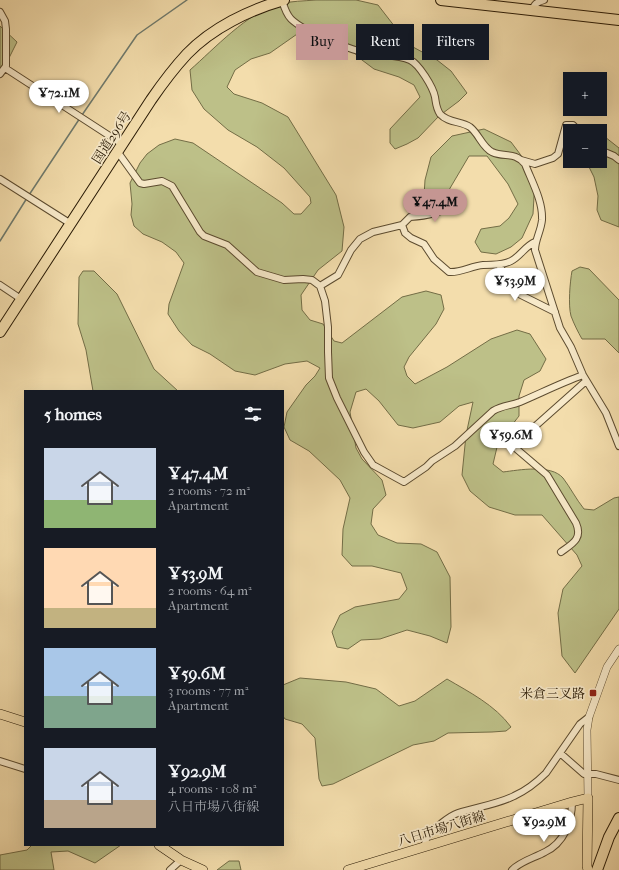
<!DOCTYPE html>
<meta charset="utf-8">
<style>
:root{--surface:#171b24;--page:#242831;--text:#f1f3f6;--muted:#9ea1a6;--accent:#c59692}
body{margin:0;font-family:"IM FELL French Canon","Noto Serif JP",serif;background:var(--page);color:var(--text);height:100vh;display:flex;flex-direction:column;font-size:15px;white-space:nowrap}
*{box-sizing:border-box;margin:0}
p{font-size:13px;color:var(--muted)}
.icon{flex:none;width:22px;height:22px;fill:none;stroke:currentColor;stroke-width:2;stroke-linecap:round;stroke-linejoin:round}
.map{position:relative;flex:1;overflow:hidden}
.drawer{position:absolute;left:24px;top:390px;width:260px;height:456px;display:flex;flex-direction:column;background:var(--surface);border-radius:0px;box-shadow:0 4px 16px #0002}
.drawer>*{flex:none}
.guide{position:absolute;left:296px;top:24px;width:263px;height:36px;display:flex;gap:8px}
.buttons{position:absolute;left:563px;top:72px;display:grid;gap:8px}
.buttons a{display:grid;place-items:center;width:44px;height:44px;border-radius:0px;background:var(--surface);box-shadow:0 4px 16px #0002;font-size:20px}
.price{position:absolute;translate:-50% -34px;padding:0 9px;border-radius:14px;background:#fff;color:#222;font-size:13px;line-height:26px;filter:drop-shadow(0 1px 2px #0008)}
.price::after{content:'';position:absolute;left:50%;top:24px;width:12px;height:9px;margin-left:-6px;background:inherit;clip-path:polygon(0 0,100% 0,50% 100%)}
.price.on{background:var(--accent);color:#111}
ul{padding:0;list-style:none}
li{display:flex;align-items:center;gap:12px;height:100px;padding:0 20px}
li span{display:grid;place-items:center;flex:none;width:112px;height:80px;border-radius:0px;color:#555}
li>.icon{margin-inline-start:auto}
span .icon{width:48px;height:48px;fill:#fffc;stroke-width:1}
li b{font-size:17px}
h2{display:flex;justify-content:space-between;align-items:center;height:48px;padding:0 20px;font-size:17px}
.pill{padding:0 14px;border-radius:0px;background:var(--surface);box-shadow:0 4px 16px #0002;font-size:14px;line-height:36px}
.pill.on{background:var(--accent);color:#111}
.map>svg:first-child{display:block}
</style>
<div class="map">
<svg width="619" height="870" viewBox="0 0 619 870">
<rect width="100%" height="100%" fill="#f3ddac"/>
<filter id="stains"><feTurbulence type="fractalNoise" baseFrequency=".005" numOctaves="4"/><feColorMatrix values="0 0 0 0 .2 0 0 0 0 .09 0 0 0 0 .02 0 0 0 .5 -.17"/></filter>
<radialGradient id="worn" r=".72"><stop offset=".6" stop-color="#630" stop-opacity="0"/><stop offset="1" stop-color="#630" stop-opacity=".3"/></radialGradient>
<path fill="#bdc088" stroke="#736d46" d="M316,0H356L378,5L402,36L413,47L437,60L451,71L467,93L459,101L439,116L418,138L407,144L395,149L390,143V129L420,97L414,85L399,77L374,69L358,57L349,46L328,35L300,32L270,53L251,59L235,70L227,87L234,94L262,103L288,117L336,195L344,227L342,251L318,270L301,295L302,310L310,320L323,324L334,341L342,343L402,297L426,291L441,295L444,309L436,324L409,357L404,367L407,376L415,384L447,367L491,339L517,330L530,334L546,359L540,371L524,380L519,396V416L498,443L493,464L503,472C519,470 551,464 563,478C570,487 576,499 584,509L594,510L614,498L619,497V609L575,673L562,656L558,613L563,589L582,566L577,555L542,515H515L489,507L470,491L462,475L466,435L473,402L459,406L440,422L413,428L398,425L379,401L366,389L356,392L350,412L356,448L362,459L382,480L386,495L373,509L371,524L378,535L397,543L421,544L437,552L450,577L451,627L447,643L430,636L407,630L380,639L361,640L348,649L337,647L332,632L340,615L355,607L399,599L407,589L401,573L372,566H352L342,555L343,529L350,498L340,480L309,451L290,440L284,427L287,412L306,385L315,376L320,368L307,361L285,364L255,375L235,371L210,354L192,345L179,331L168,314L169,304L184,263L176,252L162,242L143,234L134,226L131,215L132,204L130,183L140,163L147,154L159,145L175,139L193,143L282,203L294,214H301L311,203L310,197L284,168L257,147L228,130L204,109L192,90L190,70C214,49 248,12 279,4C291,1 304,1 316,0Z
M0,26L17,42L0,76Z
M484,129L511,142L520,154L535,180L533,214L522,238L511,247L496,254L481,252L475,242L481,229L500,226L509,218L518,204L508,184L487,156H469L446,195L431,200L424,196L425,180L431,157L452,136Z
M600,133L619,148V227L601,220L597,210L598,196L594,177L586,161H600Z
M580,267L589,269L619,300V353L605,339H582C578,332 574,324 571,316C568,305 570,282 572,271Z
M83,271H94L117,294L154,369L178,391H93L86,350L78,324L79,277Z
M300,678L346,682L376,689L399,706L415,701L447,679C469,692 495,705 511,727L506,731L492,732L448,733L434,741L413,745L333,784L322,786L319,779L315,738L302,724L285,719L283,716V685Z
M32,845H121L95,863L68,851L51,852L54,870H0V855L27,850Z
M229,861H239L241,870H217Z"/>
<g fill="none" stroke-linecap="round" stroke-linejoin="round">
<path stroke="#6f7a6d" stroke-width="1.5" d="M82,115L137,35L187,0
M29,195L80,118
M0,241L27,198"/>
<defs>
<path id="minor" d="M282,0C284,7 286,14 291,19C304,32 353,51 371,54C384,56 399,55 410,60C419,64 433,87 435,97C436,103 436,108 440,114C448,123 461,121 470,127C479,134 482,147 492,152C505,158 514,151 525,164C532,182 543,201 542,220C541,231 535,240 535,250L560,328L571,347L583,375L606,413L619,446
M532,11C534,4 537,2 544,0
M0,12L5,21L6,29V66L0,74
M5,68L122,144
M600,150L614,156L619,160
M117,151L140,183L144,184L162,181L172,186L200,232L204,236L227,245L257,272L284,280L303,279L312,280L320,286L325,301L328,327V352L329,378L337,398L364,452L373,465L404,482L426,467L432,461L455,446L493,411C503,405 510,406 520,402C541,393 561,383 583,375
M521,160L535,164L553,158L558,154L566,125H573L579,131
M0,179L71,224
M402,225L405,233L411,238L424,244L434,259L449,272C461,273 471,266 483,265C493,264 501,266 511,261C521,256 525,246 535,242
M499,265L515,291L521,295L555,312
M0,285L21,299
M320,286L338,275L351,250L360,239L373,232L402,225L410,217C430,216 438,213 455,204
M561,552C572,544 583,539 576,523L547,475L513,446L586,381
M560,753L584,774H596L619,780
M0,761L25,769
M425,846C425,842 426,838 429,835C435,828 449,816 458,813C476,807 496,805 514,796C525,791 537,782 546,773L580,724L589,717
M170,870L181,860
M512,870C521,861 534,858 545,852C564,843 572,822 572,802"/>
<path id="tertiary" d="M588,798L587,730L589,717L607,667L619,649"/>
<path id="primary" d="M0,714L25,722
M159,845L181,860L203,870
M348,870L572,802L588,798L587,866L588,870"/>
<path id="trunk" d="M441,0L619,20
M0,332L151,100C162,84 174,68 187,54C212,28 249,10 284,0
M597,870L609,837L619,818"/>
</defs>
<use href="#minor" stroke="#5c4b2f" stroke-width="8"/>
<use href="#tertiary" stroke="#5c4b2f" stroke-width="8"/>
<use href="#primary" stroke="#291a05" stroke-width="10"/>
<use href="#trunk" stroke="#291a05" stroke-width="12"/>
<use href="#minor" stroke="#f7e9c9" stroke-width="6"/>
<use href="#tertiary" stroke="#f7e9c9" stroke-width="7"/>
<use href="#primary" stroke="#f3ddac" stroke-width="9"/>
<use href="#trunk" stroke="#f3ddac" stroke-width="10"/>
</g>
<rect fill="#8f2418" stroke="#f7e9c9" stroke-width="1.5" x="589" y="689" width="8" height="8" rx="2"/>
<g text-anchor="middle" stroke-width="3.5" stroke-linejoin="round" paint-order="stroke">
<g font-size="13" fill="#291a05" stroke="#f7e9c9">
<text transform="translate(111 137) rotate(-57)" y="5">国道296号</text>
<text transform="translate(441 828) rotate(-17)" y="5">八日市場八街線</text>
</g>
<g font-size="13" fill="#291a05" stroke="#f7e9c9" text-anchor="end">
<text x="585" y="698">米倉三叉路</text>
</g>
</g>
<rect width="100%" height="100%" filter="url(#stains)"/>
<rect width="100%" height="100%" fill="url(#worn)"/>
</svg>
<div class="buttons">
<a>+</a>
<a>−</a>
</div>
<b class="price" style="left:59px;top:114px">¥72.1M</b>
<b class="price on" style="left:435px;top:223px">¥47.4M</b>
<b class="price" style="left:515px;top:302px">¥53.9M</b>
<b class="price" style="left:511px;top:456px">¥59.6M</b>
<b class="price" style="left:544px;top:843px">¥92.9M</b>
<div class="guide">
<a class="pill on">Buy</a>
<a class="pill">Rent</a>
<a class="pill">Filters</a>
</div>
<section class="drawer">
<h2>5 homes<svg class="icon" aria-label="filters" viewBox="0 0 24 24"><path d="M4 7h16M4 17h16"/><circle cx="9" cy="7" r="2"/><circle cx="15" cy="17" r="2"/></svg></h2>
<ul>
<li><span style="background:linear-gradient(#c9d6e8 65%,#8fb573 0)"><svg class="icon" aria-label="home" viewBox="0 0 24 24"><path d="M3 11l9-7 9 7M6 9v11h12V9"/></svg></span><div><b>¥47.4M</b><p>2 rooms · 72 m²</p><p>Apartment</p></div></li>
<li><span style="background:linear-gradient(#ffd9b3 75%,#c2b280 0)"><svg class="icon" aria-label="home" viewBox="0 0 24 24"><path d="M3 11l9-7 9 7M6 9v11h12V9"/></svg></span><div><b>¥53.9M</b><p>2 rooms · 64 m²</p><p>Apartment</p></div></li>
<li><span style="background:linear-gradient(#a9c7e8 60%,#7fa58c 0)"><svg class="icon" aria-label="home" viewBox="0 0 24 24"><path d="M3 11l9-7 9 7M6 9v11h12V9"/></svg></span><div><b>¥59.6M</b><p>3 rooms · 77 m²</p><p>Apartment</p></div></li>
<li><span style="background:linear-gradient(#c9d6e8 65%,#b9a48a 0)"><svg class="icon" aria-label="home" viewBox="0 0 24 24"><path d="M3 11l9-7 9 7M6 9v11h12V9"/></svg></span><div><b>¥92.9M</b><p>4 rooms · 108 m²</p><p>八日市場八街線</p></div></li>
</ul>
</section>
</div>
